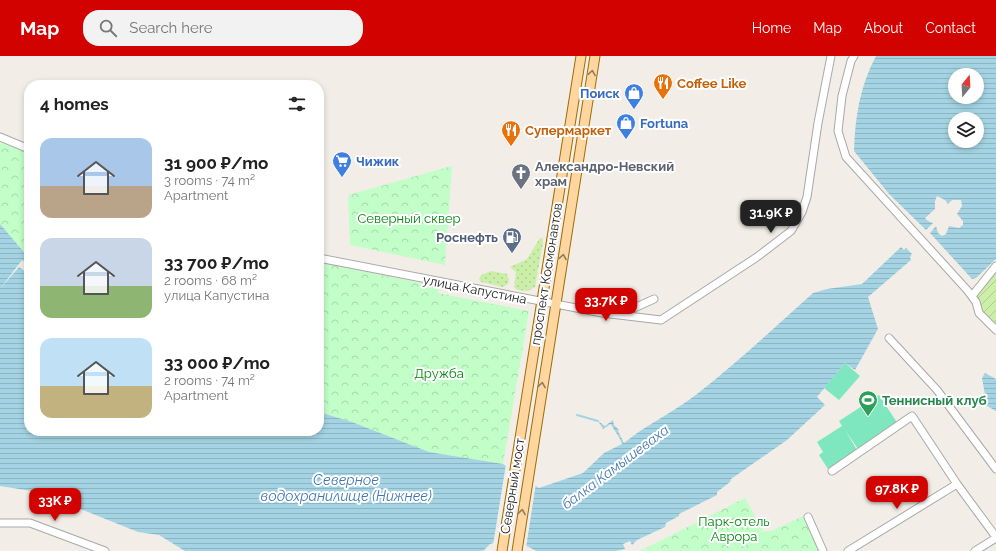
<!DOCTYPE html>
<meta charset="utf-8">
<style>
:root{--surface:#fff;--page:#f2f2f2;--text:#222;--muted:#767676;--accent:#d20200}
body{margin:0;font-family:Raleway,sans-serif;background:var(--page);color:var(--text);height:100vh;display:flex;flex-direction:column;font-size:15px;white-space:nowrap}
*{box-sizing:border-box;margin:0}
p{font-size:13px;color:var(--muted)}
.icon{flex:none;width:22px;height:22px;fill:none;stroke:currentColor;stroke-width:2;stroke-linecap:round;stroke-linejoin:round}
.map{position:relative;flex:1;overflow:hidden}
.details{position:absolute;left:24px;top:24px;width:300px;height:356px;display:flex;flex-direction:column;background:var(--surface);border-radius:16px;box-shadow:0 2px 6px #0003}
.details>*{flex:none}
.needle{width:26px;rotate:18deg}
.tools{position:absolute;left:948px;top:12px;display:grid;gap:8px}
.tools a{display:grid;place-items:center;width:36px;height:36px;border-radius:50%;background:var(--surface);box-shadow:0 2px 6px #0003;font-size:20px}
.price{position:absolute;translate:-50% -34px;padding:0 9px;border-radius:8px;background:var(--accent);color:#fff;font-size:13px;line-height:26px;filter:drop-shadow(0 1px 2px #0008)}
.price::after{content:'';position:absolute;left:50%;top:24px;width:12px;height:9px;margin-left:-6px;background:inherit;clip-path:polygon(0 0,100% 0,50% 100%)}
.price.on{background:#222;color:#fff}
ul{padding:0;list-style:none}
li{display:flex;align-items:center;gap:12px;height:100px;padding:0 16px}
li span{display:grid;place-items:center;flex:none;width:112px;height:80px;border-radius:12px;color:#555}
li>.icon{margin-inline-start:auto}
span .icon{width:48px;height:48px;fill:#fffc;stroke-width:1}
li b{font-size:17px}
h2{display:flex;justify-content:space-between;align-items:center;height:48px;padding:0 16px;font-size:17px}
header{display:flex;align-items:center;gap:24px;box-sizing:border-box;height:56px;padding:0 20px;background:var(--accent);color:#fff}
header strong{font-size:19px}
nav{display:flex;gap:22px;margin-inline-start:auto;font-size:14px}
.search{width:280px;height:36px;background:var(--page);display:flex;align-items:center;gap:10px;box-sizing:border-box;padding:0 14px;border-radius:16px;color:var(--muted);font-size:15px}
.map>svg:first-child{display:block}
</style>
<header>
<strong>Map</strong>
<div class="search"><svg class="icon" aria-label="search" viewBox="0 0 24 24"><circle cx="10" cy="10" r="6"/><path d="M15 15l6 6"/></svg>Search here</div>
<nav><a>Home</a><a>Map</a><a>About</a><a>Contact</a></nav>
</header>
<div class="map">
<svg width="996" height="495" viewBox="0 0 996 495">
<defs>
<pattern id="grass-dots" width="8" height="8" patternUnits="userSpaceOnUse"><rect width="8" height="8" fill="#cbefa9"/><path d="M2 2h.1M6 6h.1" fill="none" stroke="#aecd91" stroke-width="1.8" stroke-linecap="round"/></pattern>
<pattern id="park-crowns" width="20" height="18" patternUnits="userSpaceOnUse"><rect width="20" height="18" fill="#c2fec7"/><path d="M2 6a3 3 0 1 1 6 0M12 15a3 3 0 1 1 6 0" fill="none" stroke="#a6d9ab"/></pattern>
<pattern id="garden-furrows" width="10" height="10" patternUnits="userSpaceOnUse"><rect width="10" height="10" fill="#cbefa9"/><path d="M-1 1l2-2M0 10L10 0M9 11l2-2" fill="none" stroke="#aecd91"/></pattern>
<pattern id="water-rules" width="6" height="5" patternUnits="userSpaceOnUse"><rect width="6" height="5" fill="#a4d4e3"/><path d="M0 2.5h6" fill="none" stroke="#8db6c2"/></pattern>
</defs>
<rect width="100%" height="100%" fill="#f2eee7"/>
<path fill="url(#grass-dots)" d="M540,182L543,183V187L535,231L528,235L517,234L514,231L516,216L510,211L527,203Z
M491,215L507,218L509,224L508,228L503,231L481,226L479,223L481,219Z"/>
<path fill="url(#park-crowns)" d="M0,86L29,97V202L0,168Z
M452,110L445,209L350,189L348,139Z
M319,206L439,231L438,237L529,255L503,408L429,396L352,366L319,356Z
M745,442L763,475H771L803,460L819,495H640Z"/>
<path fill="url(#garden-furrows)" d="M996,209V276L982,263L970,235Z"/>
<path fill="#7fe7c0" d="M845,307L860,320L839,344L824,332Z
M879,339L898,368L858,393L845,374L857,394L828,413L819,399L823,396L817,386L842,370L839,365Z"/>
<path fill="url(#water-rules)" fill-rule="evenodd" d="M876,0H996V203L976,222L972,223L930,177L936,170L938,177L942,180L946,178L949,170L959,172L963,169V165L957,158L962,150L961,144H952L948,148L945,144L937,140L935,145V153L925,162L928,165L933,167L926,174L889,138L854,95C855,61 860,30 876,0ZM955,19H977V41H955ZM955,63H977V85H955Z
M0,168L29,202V375H319V356L352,366L429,396L503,408L539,432L583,417L604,397L622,388C619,379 614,375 611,368L603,373L598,365L605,370L613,364L614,369L619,374L618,375L624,387C647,368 674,356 697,338C738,306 775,271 813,237L827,233L862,228L901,191L904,194L906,192L912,198L910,201L911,204L868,241L878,273L855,314L845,307L817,341L825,349L787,384L731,423L730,426L717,436V439L679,458V460L666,467L665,471L637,484L632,489L630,485L623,488L625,493L616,495H536L512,482L490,488L483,495H185L159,479L138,476L38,436L0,430Z
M985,317L996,323V355L987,350L982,322Z"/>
<path fill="#f2eee7" d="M22,204L29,209V218L19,211L0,233Z
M506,408L536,427L526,492L512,484L493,489Z"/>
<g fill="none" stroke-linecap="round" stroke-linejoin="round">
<path stroke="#a4d4e3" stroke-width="2" d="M577,359L598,365"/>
<defs>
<path id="minor" d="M854,0L851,5L842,40L838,75L846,101L968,235L976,246L979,257L996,274
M0,81L29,93
M319,202L602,257L632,253L654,243
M972,240L996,210
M602,257L661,264L757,201L791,175L802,156L807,141L818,67L831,0
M889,282L937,334L996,413
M832,415L912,360L957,428L996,481
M808,461L823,495
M0,467H30L105,495
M848,495L957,428
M975,495L996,482"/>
<path id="major" d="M502,495L581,0
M517,495L595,0"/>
</defs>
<use href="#minor" stroke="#a8a8a8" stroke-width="9"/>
<use href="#major" stroke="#9e6b00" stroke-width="11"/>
<use href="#minor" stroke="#fff" stroke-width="7"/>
<use href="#major" stroke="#ffd69f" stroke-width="9"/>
</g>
<defs><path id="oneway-chevron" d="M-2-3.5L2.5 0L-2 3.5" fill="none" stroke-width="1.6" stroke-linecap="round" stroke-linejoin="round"/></defs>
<g stroke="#907c60">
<use href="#oneway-chevron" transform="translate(592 17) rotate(-81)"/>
<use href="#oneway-chevron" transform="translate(563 201) rotate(-81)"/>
<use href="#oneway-chevron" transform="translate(542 329) rotate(-81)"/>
<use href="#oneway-chevron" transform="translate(522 456) rotate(-81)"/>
</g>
<defs>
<symbol id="restaurant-pin" viewBox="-11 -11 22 30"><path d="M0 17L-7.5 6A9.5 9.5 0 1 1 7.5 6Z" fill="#e8710a" stroke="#fff"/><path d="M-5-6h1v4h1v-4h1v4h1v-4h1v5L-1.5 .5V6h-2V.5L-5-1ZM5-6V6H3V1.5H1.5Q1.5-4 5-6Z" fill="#fff"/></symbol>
<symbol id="shop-pin" viewBox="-11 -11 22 30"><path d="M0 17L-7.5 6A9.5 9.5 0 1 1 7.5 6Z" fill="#3f7fe0" stroke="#fff"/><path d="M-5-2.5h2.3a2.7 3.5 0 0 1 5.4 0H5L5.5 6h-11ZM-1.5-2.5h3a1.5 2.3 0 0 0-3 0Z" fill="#fff"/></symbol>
<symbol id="supermarket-pin" viewBox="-11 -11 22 30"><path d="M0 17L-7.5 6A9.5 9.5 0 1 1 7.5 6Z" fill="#3f7fe0" stroke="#fff"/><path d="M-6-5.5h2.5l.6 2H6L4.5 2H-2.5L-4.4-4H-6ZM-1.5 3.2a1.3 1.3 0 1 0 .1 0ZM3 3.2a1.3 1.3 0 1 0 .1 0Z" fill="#fff"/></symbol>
<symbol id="church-pin" viewBox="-11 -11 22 30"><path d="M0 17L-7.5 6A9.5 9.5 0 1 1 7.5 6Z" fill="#6b7280" stroke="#fff"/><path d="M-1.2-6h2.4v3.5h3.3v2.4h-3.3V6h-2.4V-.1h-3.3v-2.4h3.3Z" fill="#fff"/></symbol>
<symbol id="fuel-pin" viewBox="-11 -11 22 30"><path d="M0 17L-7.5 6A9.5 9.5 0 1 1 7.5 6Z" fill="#5c6f8a" stroke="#fff"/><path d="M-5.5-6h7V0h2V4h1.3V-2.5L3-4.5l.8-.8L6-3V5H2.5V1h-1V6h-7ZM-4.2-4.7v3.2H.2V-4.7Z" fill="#fff"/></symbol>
<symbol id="stadium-pin" viewBox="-11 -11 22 30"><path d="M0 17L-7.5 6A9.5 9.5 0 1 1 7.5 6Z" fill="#2e9e5b" stroke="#fff"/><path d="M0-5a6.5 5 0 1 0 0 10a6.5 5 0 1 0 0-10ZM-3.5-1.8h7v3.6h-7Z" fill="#fff"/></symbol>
</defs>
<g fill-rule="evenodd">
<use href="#restaurant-pin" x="652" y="16" width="22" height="30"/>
<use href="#shop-pin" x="623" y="26" width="22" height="30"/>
<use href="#shop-pin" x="615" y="56" width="22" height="30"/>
<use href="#restaurant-pin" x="500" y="63" width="22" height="30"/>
<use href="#supermarket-pin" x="331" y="94" width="22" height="30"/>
<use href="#church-pin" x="510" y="106" width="22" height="30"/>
<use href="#fuel-pin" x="501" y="170" width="22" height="30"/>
<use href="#stadium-pin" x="857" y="333" width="22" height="30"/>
</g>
<g text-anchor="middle" stroke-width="4" stroke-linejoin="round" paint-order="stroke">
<g font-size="13" font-weight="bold" fill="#c56008" stroke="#fff" text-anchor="start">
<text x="677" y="32">Coffee Like</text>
<text x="525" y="79">Супермаркет</text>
</g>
<g font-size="13" font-weight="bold" fill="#366cbe" stroke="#fff" text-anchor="start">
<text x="620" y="42" text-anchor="end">Поиск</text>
<text x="640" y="72">Fortuna</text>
<text x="356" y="110">Чижик</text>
</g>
<g font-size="13" font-weight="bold" fill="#5b616d" stroke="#fff" text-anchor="start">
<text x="535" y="115">Александро-Невский<tspan x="535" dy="15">храм</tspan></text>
</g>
<g font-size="13" fill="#04850f" stroke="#fff">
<text x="409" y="167">Северный сквер</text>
<text x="439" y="322">Дружба</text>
<text x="734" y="470">Парк-отель<tspan x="734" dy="15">Аврора</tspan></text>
</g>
<g font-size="13" font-weight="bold" fill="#4e5e75" stroke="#fff" text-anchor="end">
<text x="498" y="186">Роснефть</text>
</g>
<g font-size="13" fill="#212121" stroke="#fff">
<text transform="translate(546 218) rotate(-81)" y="5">проспект Космонавтов</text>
<text transform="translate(475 233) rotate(11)" y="5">улица Капустина</text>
<text transform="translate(512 430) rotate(-81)" y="5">Северный мост</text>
</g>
<g font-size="13" font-weight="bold" fill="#27864d" stroke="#fff" text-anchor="start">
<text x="882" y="349">Теннисный клуб</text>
</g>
<g font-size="14" font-style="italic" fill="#4178b2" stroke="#fff">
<text transform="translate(615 411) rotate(-37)" y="5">балка Камышеваха</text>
<text x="346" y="429">Северное<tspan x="346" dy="16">водохранилище (Нижнее)</tspan></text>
</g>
</g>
</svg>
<div class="tools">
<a><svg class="needle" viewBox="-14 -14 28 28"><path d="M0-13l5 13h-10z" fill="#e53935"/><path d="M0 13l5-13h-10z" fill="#767676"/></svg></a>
<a><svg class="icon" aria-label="layers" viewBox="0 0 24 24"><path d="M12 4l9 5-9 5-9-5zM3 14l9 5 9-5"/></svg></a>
</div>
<b class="price on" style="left:771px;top:178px">31.9K ₽</b>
<b class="price" style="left:606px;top:266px">33.7K ₽</b>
<b class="price" style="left:897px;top:454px">97.8K ₽</b>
<b class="price" style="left:55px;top:466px">33K ₽</b>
<section class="details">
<h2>4 homes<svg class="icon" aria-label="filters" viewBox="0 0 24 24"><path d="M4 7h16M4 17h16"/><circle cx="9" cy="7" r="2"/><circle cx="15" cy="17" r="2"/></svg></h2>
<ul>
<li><span style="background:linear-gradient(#a9c7e8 60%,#b9a48a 0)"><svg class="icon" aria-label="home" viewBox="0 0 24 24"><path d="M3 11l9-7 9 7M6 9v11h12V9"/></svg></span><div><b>31 900 ₽/mo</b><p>3 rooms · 74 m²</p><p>Apartment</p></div></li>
<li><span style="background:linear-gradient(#c9d6e8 60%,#8fb573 0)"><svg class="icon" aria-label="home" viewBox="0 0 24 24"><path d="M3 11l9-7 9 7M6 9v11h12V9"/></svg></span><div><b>33 700 ₽/mo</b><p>2 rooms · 68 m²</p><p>улица Капустина</p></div></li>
<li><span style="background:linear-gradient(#bfe0f5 60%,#c2b280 0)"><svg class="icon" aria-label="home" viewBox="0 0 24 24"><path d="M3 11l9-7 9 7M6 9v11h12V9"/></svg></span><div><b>33 000 ₽/mo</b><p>2 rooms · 74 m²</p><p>Apartment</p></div></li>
</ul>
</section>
</div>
